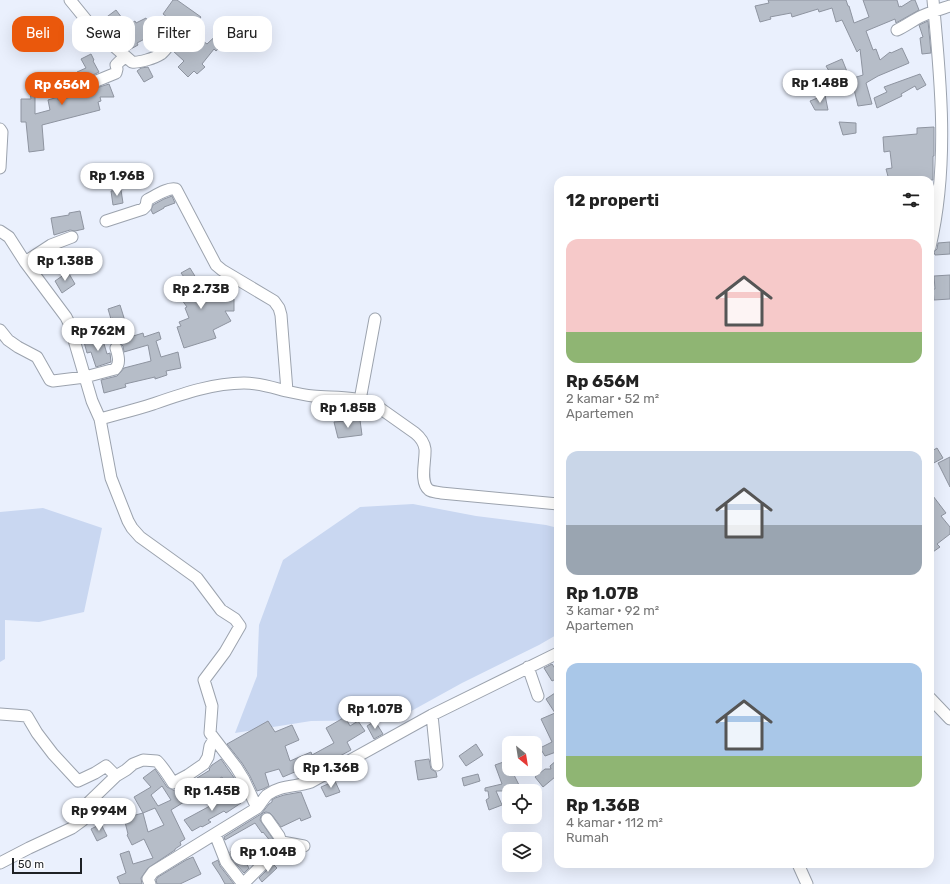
<!DOCTYPE html>
<html lang="id">
<meta charset="utf-8">
<style>
:root{--surface:#fff;--page:#f2f2f2;--text:#222;--muted:#767676;--accent:#ea580c}
body{margin:0;font-family:Rubik,sans-serif;background:var(--page);color:var(--text);height:100vh;display:flex;flex-direction:column;font-size:15px;white-space:nowrap}
*{box-sizing:border-box;margin:0}
p{font-size:13px;color:var(--muted)}
.icon{flex:none;width:22px;height:22px;fill:none;stroke:currentColor;stroke-width:2;stroke-linecap:round;stroke-linejoin:round}
.map{position:relative;flex:1;overflow:hidden}
.details{position:absolute;left:554px;top:176px;width:380px;height:692px;display:flex;flex-direction:column;background:var(--surface);border-radius:12px;box-shadow:0 4px 16px #0002}
.details>*{flex:none}
.guide{position:absolute;left:12px;top:16px;width:380px;height:36px;display:flex;gap:8px}
.needle{width:26px;rotate:150deg}
.controls{position:absolute;left:502px;top:736px;display:grid;gap:8px}
.controls a{display:grid;place-items:center;width:40px;height:40px;border-radius:8px;background:var(--surface);box-shadow:0 4px 16px #0002;font-size:20px}
.scale{position:absolute;left:12px;bottom:10px;width:70px;box-sizing:border-box;padding-left:4px;border:2px solid #1e2125;border-top:0;font-size:11px;line-height:14px;white-space:nowrap;color:#1e2125;-webkit-text-stroke:3px #fdfdfd;paint-order:stroke}
.price{position:absolute;translate:-50% -34px;padding:0 9px;border-radius:14px;background:#fff;color:#222;font-size:13px;line-height:26px;filter:drop-shadow(0 1px 2px #0008)}
.price::after{content:'';position:absolute;left:50%;top:24px;width:12px;height:9px;margin-left:-6px;background:inherit;clip-path:polygon(0 0,100% 0,50% 100%)}
.price.on{background:var(--accent);color:#fff}
ul{padding:0;list-style:none}
li{display:grid;align-content:center;gap:8px;height:212px;padding:0 12px}
li span{display:grid;place-items:center;height:124px;border-radius:12px;color:#555}
li>.icon{margin-inline-start:auto}
span .icon{width:72px;height:72px;fill:#fffc;stroke-width:1}
li b{font-size:17px}
h2{display:flex;justify-content:space-between;align-items:center;height:48px;padding:0 12px;font-size:17px}
.tag{padding:0 14px;border-radius:12px;background:var(--surface);box-shadow:0 4px 16px #0002;font-size:14px;line-height:36px}
.tag.on{background:var(--accent);color:#fff}
.map>svg:first-child{display:block}
</style>
<div class="map">
<svg width="950" height="884" viewBox="0 0 950 884">
<rect width="100%" height="100%" fill="#eaf0fd"/>
<path fill="#c9d7f1" d="M413,504L476,516L546,525L558,528V634L539,645L462,683L395,720L311,721L235,733L257,676L259,625L283,560L360,507Z
M43,508L102,528L84,612L39,622L5,620V659L0,662V512Z"/>
<path fill="#b6bdc8" stroke="#8e94a0" fill-rule="evenodd" d="M173,0H177L201,17L190,31L207,44L223,29L231,37L216,51L214,49L202,64L205,67L197,74L194,71L188,77L178,67L184,61L173,51L178,45L179,41L180,39L174,34L180,27L163,14Z
M768,0H846L848,6H849L854,23L869,17L863,0H897L899,7L901,6V7L912,0H915L919,10L896,23L895,19L866,31L873,50L876,49L880,60L890,52L891,53L902,48L909,63L878,76L866,83L872,104L858,106L854,89L843,94L826,66L842,59L850,79L863,75L860,49L857,52L842,20L836,22L832,8L819,12L818,9L792,17L791,13L770,17L771,19L760,22L755,6L769,3Z
M116,10L122,18L105,29L100,22Z
M146,18L154,34L137,43L138,45L129,50L123,45L120,39L132,31L128,25L135,21L136,23Z
M928,21L931,53L922,54L920,38L923,37L919,25Z
M91,54L94,60L93,61L99,72L89,77L87,81L88,85L90,88L93,89L109,84L114,97H100L101,101L98,102L100,110L42,125L44,150L29,152L26,122H21V99H31L28,80L35,78V114L50,110L48,100L58,97V100L80,95L78,87L85,86L77,72L86,68L81,59Z
M148,67L153,77L144,82L137,71L141,68Z
M920,74L926,85L917,90L915,86L901,94L902,96L877,108L874,98L887,92L884,87Z
M825,95L828,110H815L810,101Z
M839,122L856,123V133L843,135Z
M934,127V156H933V180H889L886,169L892,168L890,151L884,152L883,137L917,134V128Z
M121,190L123,203L113,205L111,191Z
M172,196L175,203L164,207V208L153,214L151,210L153,205L164,199Z
M80,211L84,229L75,231L70,230L54,235L51,218L69,215V213Z
M950,242V254L935,255L934,252L937,249L938,243Z
M59,250L65,258L47,271L40,261L54,251Z
M190,268L204,291L215,285L225,300L234,299V311H225L231,321L213,330L216,338L184,348L177,327L181,326L179,322L189,318L185,308L187,307L171,285L184,277L181,273Z
M68,272L75,284L62,293L55,281Z
M950,275V299L934,300L933,289H935L934,276Z
M120,305L130,337L143,333L144,337L159,332L161,339L156,341L161,357L178,352L181,368L166,371L167,375L155,379V377L125,384L126,387L104,393L101,380L117,376L120,373L124,368L151,361L148,345L124,352L123,346L120,343L113,318L111,319L108,309Z
M102,337L107,354L110,353L111,362L96,367L91,352L87,353L84,342Z
M360,420L362,435L338,438L334,422Z
M937,448L943,458L930,465V452Z
M950,457V487L938,463Z
M930,492L946,513L941,516L950,527V534L937,544L940,547L930,554Z
M552,664L558,673V678L552,681L544,668Z
M558,691V755L556,752L545,756L540,748L552,742L541,719L555,713L546,699Z
M345,717L350,726L358,721L365,731L347,742L351,750L340,756L314,760L317,766L298,773L297,771L283,777L279,769L265,773L269,786L263,789L257,791L250,776L242,763L227,744L268,721L275,732L292,725L299,740L285,746L290,761L311,752L312,755L334,743L326,728Z
M375,721L383,734L374,739L367,726Z
M476,744L483,755L466,766L459,756Z
M221,759L237,782L228,787L222,777L196,792L197,794L171,810L185,839L180,842L181,845L175,849V850L148,868L141,878L142,884H120L117,877L126,873L120,854L129,851L133,864L153,858L144,839L132,845L127,835L128,834L124,818L143,813L134,797L151,787L143,778L155,769L167,787L175,791L183,786L185,788L199,780L197,778L210,770L209,769L212,765ZM162,786L171,800L158,806L151,795ZM155,808L164,825L148,832L143,813Z
M429,759L431,769L436,772L437,777L418,780L415,761Z
M558,759V782L555,777L543,787L535,777L545,769H551L550,766Z
M509,760V769H511L520,787L512,791H496L502,805L489,810L486,800L489,798L488,791H485V788L502,784L495,765Z
M478,774L480,781L464,786L462,778Z
M335,781L340,792L326,797L321,787Z
M301,792L311,817L301,821L300,818L281,827L272,815L270,813L266,812L263,813L261,816L260,820L273,839V841L271,842L263,832L262,833L255,823L225,840L224,837L261,814L269,804L272,802V800L275,798L284,795Z
M234,793L241,803L226,813L224,811L208,820L211,822L202,827L201,826L192,831L184,820Z
M106,799L115,812L108,816L99,803Z
M101,824L107,836L97,841L91,829Z
M234,849L241,862L244,860L249,868L244,873L232,859L230,852Z
M193,857L201,874L180,884H157L156,880L158,877L186,860Z
M218,860L220,866L234,884H225L220,875L212,863Z
M273,864L277,868L262,882L259,878Z"/>
<g fill="none" stroke-linecap="round" stroke-linejoin="round">
<defs>
<path id="street" d="M70,0L92,27L132,62C139,63 155,58 161,54C165,51 168,46 172,41
M897,30C906,26 913,20 922,16C931,12 941,9 950,6
M94,82L116,73L117,69L116,65L120,61L126,57
M0,129L2,132L0,168
M106,221L143,209L146,206L147,200C155,196 168,187 176,189L216,265L222,270L274,301L279,308L281,315L287,391
M0,231L9,237L25,262L66,317L69,323L92,401L100,419C117,414 135,410 153,404C182,394 213,383 244,383C260,383 271,387 286,391C295,393 304,395 313,396C332,398 357,396 374,404L415,433C420,437 424,442 425,449C426,460 419,482 429,490C432,492 437,492 441,493L558,504
M930,247C949,166 941,82 933,0
M25,262L51,245L72,237
M0,330L8,340L18,347L37,357L50,380L53,381L85,377L115,369C121,363 118,355 116,348
M360,400L375,319
M100,419L111,478L128,521L132,528L140,537L197,578L221,610L235,619L240,626L225,652L204,680L212,706L210,733L236,767L244,780L257,808
M528,667L538,696
M930,698L950,719
M0,714L27,716L37,733L53,754L78,781L95,773L106,766L116,776
M432,715L437,765
M215,834L226,862L243,884
M282,842L304,846
M0,863L29,848L72,828L83,820V813L87,804L116,776L126,770L133,764L143,760L157,761C163,767 168,775 173,783L188,775L204,764L208,757L210,746L214,739
M798,864L807,884
M150,884L148,879L153,872L257,808C261,804 263,799 267,795C280,785 296,787 311,782L432,715L558,653
M243,884L282,845L279,836L267,819"/>
</defs>
<use href="#street" stroke="#9ca3ae" stroke-width="13"/>
<use href="#street" stroke="#fff" stroke-width="11"/>
</g>
</svg>
<div class="controls">
<a><svg class="needle" viewBox="-14 -14 28 28"><path d="M0-13l5 13h-10z" fill="#e53935"/><path d="M0 13l5-13h-10z" fill="#767676"/></svg></a>
<a><svg class="icon" aria-label="locate" viewBox="0 0 24 24"><circle cx="12" cy="12" r="6"/><path d="M12 2v4M12 18v4M2 12h4M18 12h4"/></svg></a>
<a><svg class="icon" aria-label="layers" viewBox="0 0 24 24"><path d="M12 4l9 5-9 5-9-5zM3 14l9 5 9-5"/></svg></a>
</div>
<div class="scale">50 m</div>
<b class="price" style="left:820px;top:104px">Rp 1.48B</b>
<b class="price on" style="left:62px;top:106px">Rp 656M</b>
<b class="price" style="left:117px;top:197px">Rp 1.96B</b>
<b class="price" style="left:65px;top:282px">Rp 1.38B</b>
<b class="price" style="left:201px;top:310px">Rp 2.73B</b>
<b class="price" style="left:98px;top:352px">Rp 762M</b>
<b class="price" style="left:348px;top:429px">Rp 1.85B</b>
<b class="price" style="left:375px;top:730px">Rp 1.07B</b>
<b class="price" style="left:331px;top:789px">Rp 1.36B</b>
<b class="price" style="left:212px;top:812px">Rp 1.45B</b>
<b class="price" style="left:99px;top:832px">Rp 994M</b>
<b class="price" style="left:268px;top:873px">Rp 1.04B</b>
<div class="guide">
<a class="tag on">Beli</a>
<a class="tag">Sewa</a>
<a class="tag">Filter</a>
<a class="tag">Baru</a>
</div>
<section class="details">
<h2>12 properti<svg class="icon" aria-label="filters" viewBox="0 0 24 24"><path d="M4 7h16M4 17h16"/><circle cx="9" cy="7" r="2"/><circle cx="15" cy="17" r="2"/></svg></h2>
<ul>
<li><span style="background:linear-gradient(#f6c9c9 75%,#8fb573 0)"><svg class="icon" aria-label="home" viewBox="0 0 24 24"><path d="M3 11l9-7 9 7M6 9v11h12V9"/></svg></span><div><b>Rp 656M</b><p>2 kamar · 52 m²</p><p>Apartemen</p></div></li>
<li><span style="background:linear-gradient(#c9d6e8 60%,#9aa5b1 0)"><svg class="icon" aria-label="home" viewBox="0 0 24 24"><path d="M3 11l9-7 9 7M6 9v11h12V9"/></svg></span><div><b>Rp 1.07B</b><p>3 kamar · 92 m²</p><p>Apartemen</p></div></li>
<li><span style="background:linear-gradient(#a9c7e8 75%,#8fb573 0)"><svg class="icon" aria-label="home" viewBox="0 0 24 24"><path d="M3 11l9-7 9 7M6 9v11h12V9"/></svg></span><div><b>Rp 1.36B</b><p>4 kamar · 112 m²</p><p>Rumah</p></div></li>
</ul>
</section>
</div>
